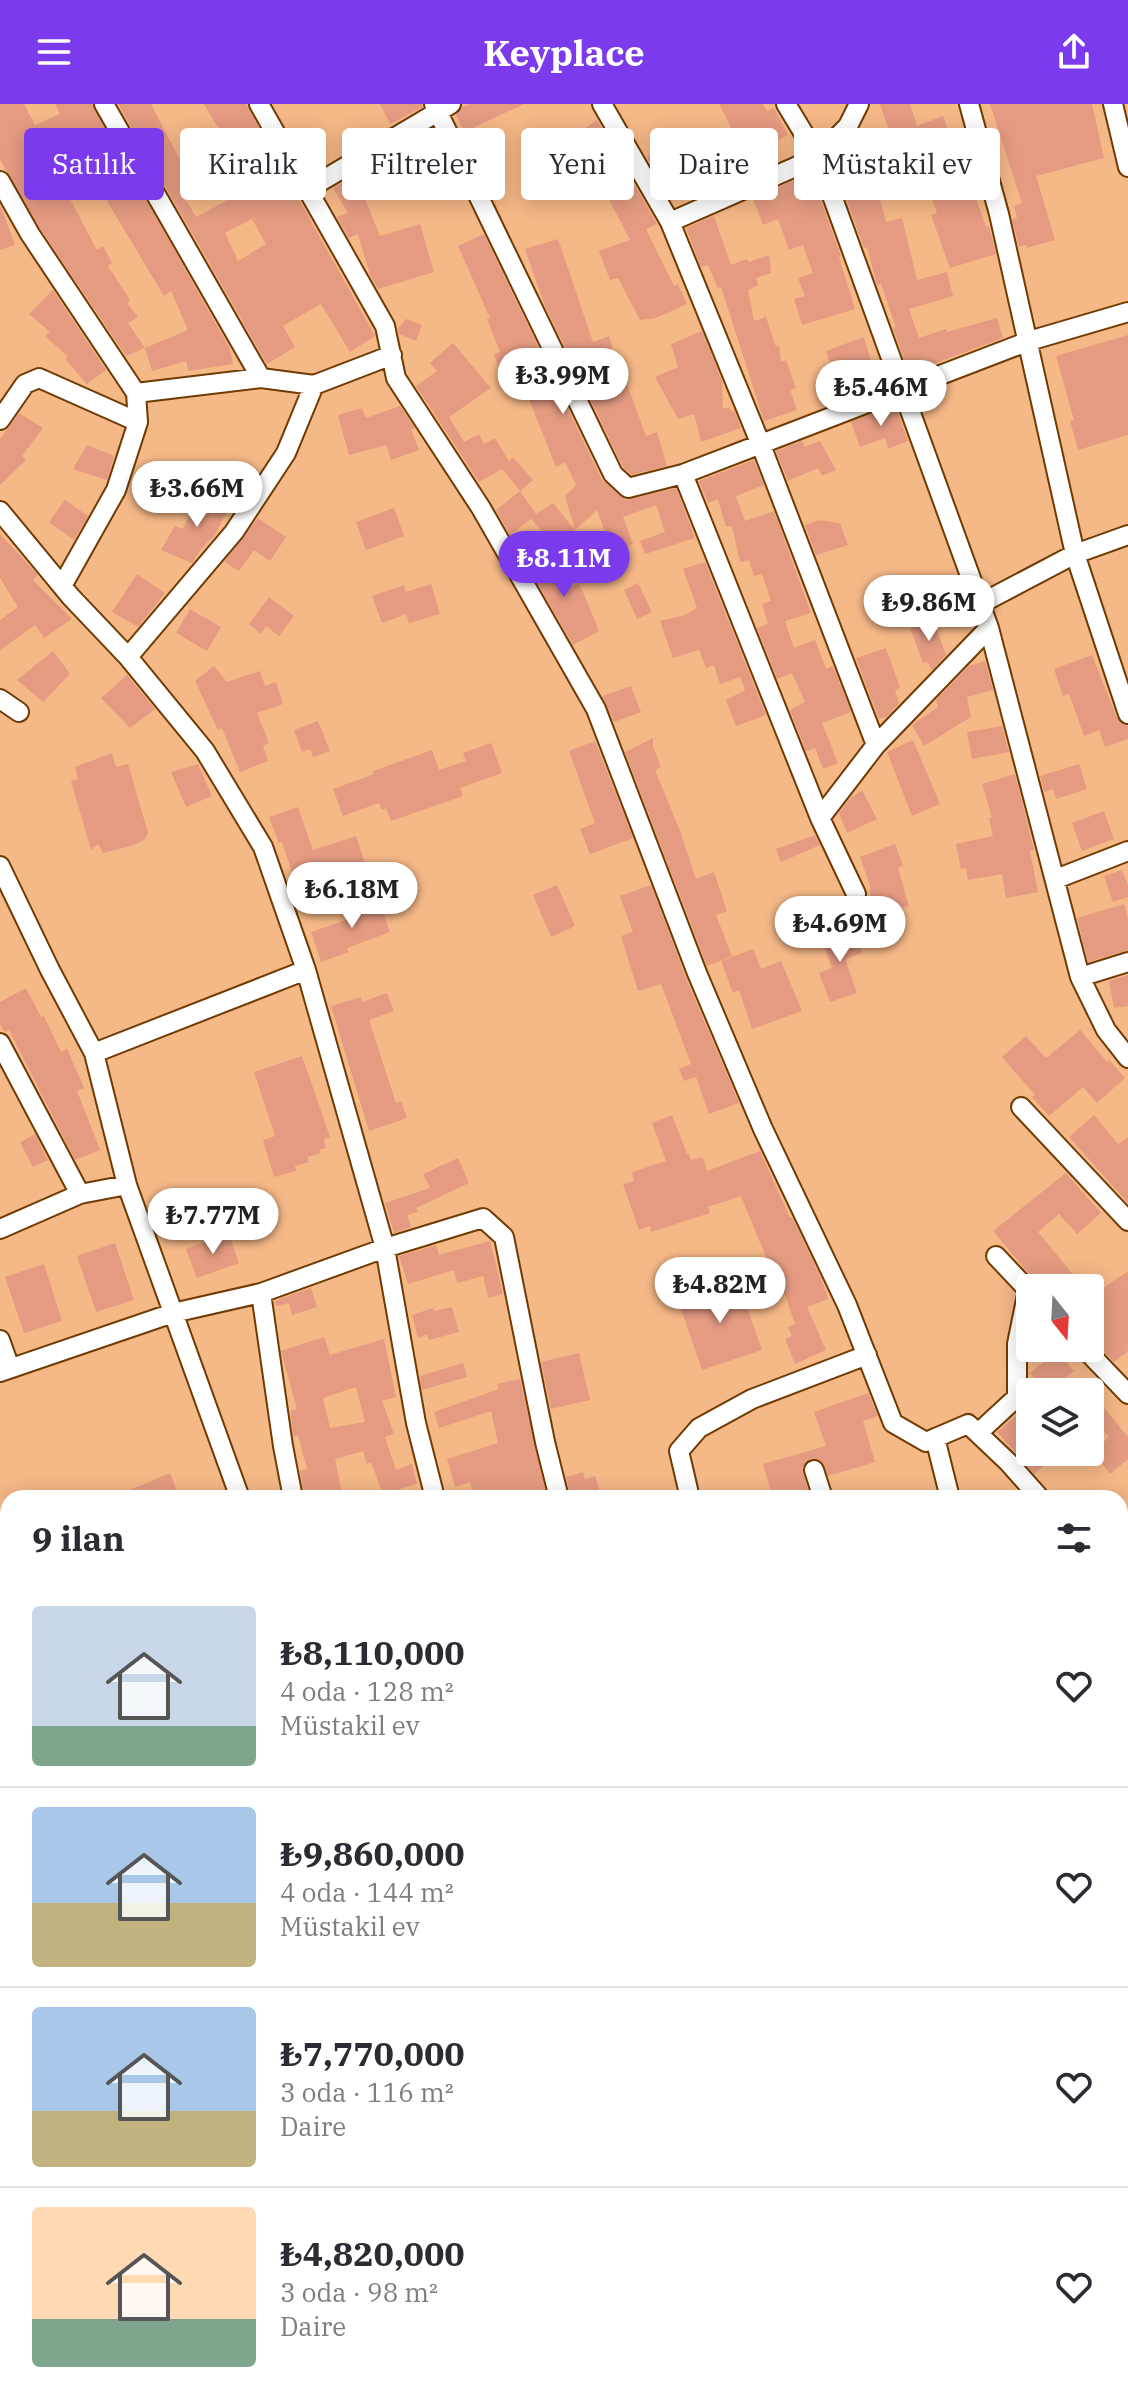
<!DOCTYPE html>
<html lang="tr">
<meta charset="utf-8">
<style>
:root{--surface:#fff;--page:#f7f7f7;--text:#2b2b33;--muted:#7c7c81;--line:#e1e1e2;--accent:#7c3aed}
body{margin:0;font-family:"IBM Plex Serif",serif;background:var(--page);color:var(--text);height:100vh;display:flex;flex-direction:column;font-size:30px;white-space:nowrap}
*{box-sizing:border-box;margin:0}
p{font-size:26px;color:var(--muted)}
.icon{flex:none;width:44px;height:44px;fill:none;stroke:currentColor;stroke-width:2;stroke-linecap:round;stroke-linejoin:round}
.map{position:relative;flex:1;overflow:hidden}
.drawer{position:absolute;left:0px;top:1386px;width:1128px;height:912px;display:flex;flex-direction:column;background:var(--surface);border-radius:24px 24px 0 0;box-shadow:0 4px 20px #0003}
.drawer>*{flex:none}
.banner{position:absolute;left:24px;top:24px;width:1080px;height:72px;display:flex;gap:16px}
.needle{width:52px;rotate:162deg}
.fabs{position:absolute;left:1016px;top:1170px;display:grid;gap:16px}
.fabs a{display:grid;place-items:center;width:88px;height:88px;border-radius:8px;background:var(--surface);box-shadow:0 4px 20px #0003;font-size:40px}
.price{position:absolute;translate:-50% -68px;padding:0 18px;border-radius:28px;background:#fff;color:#222;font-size:26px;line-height:52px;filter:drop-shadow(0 2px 4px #0008)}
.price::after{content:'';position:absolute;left:50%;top:48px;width:24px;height:18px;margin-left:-12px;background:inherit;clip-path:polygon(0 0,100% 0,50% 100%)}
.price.selected{background:var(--accent);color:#fff}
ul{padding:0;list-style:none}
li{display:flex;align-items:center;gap:24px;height:200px;padding:0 32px}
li+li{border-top:2px solid var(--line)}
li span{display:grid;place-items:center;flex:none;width:224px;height:160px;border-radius:8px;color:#555}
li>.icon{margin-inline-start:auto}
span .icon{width:96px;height:96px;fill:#fffc;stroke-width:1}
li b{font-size:34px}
h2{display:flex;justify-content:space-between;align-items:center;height:96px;padding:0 32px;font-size:34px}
.tag{padding:0 28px;border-radius:8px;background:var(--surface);box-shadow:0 4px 20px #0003;font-size:28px;line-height:72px}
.tag.selected{background:var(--accent);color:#fff}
header{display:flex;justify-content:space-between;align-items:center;height:104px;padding:0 32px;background:var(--accent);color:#fff;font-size:36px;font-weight:800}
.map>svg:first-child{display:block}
</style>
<header><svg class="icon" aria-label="menu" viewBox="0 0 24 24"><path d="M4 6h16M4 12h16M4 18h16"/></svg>Keyplace<svg class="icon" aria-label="share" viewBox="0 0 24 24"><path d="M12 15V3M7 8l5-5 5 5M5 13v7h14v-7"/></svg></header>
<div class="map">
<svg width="1128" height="2298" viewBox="0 0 1128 2298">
<rect width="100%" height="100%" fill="#f5b887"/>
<path fill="#c37f95" d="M8,1548V1738L0,1720V1551Z"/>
<path fill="#e59b82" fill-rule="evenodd" d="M0,0H24L35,21L60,10L55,0H92L230,245L233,260L188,267L186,257L152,267L145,244L126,252L40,124L0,56ZM72,32L82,50L84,49L107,97L164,192L171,187L188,226L145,244L128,219L138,213L127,199L130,196L108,162L112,159L103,142L97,146L43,44Z
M118,0H151L197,89L186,96L196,113L283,67L375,232L350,248L321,200L283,222L295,243L267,260ZM252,115L266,140L238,157L225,129Z
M204,0H246L270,43L245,59L224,26L217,22Z
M380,0H422L423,3L390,20Z
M471,0H524L464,28L456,11L462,3Z
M719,0H763L767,7L774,4L788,31L753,49L747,37L731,49L722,38L734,29Z
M880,0H910L917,22L943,12L956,48L959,47L986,123L989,122L996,150L950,164L931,111L937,109L919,58L875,76L886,118L902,114L917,176L947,168L953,192L909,205L919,234L946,225L947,228L997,214L1003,234L909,269L893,224L896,223L881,180L877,181L867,143L864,144L832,56L841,47L889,27Z
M990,0H1092L1104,54L1036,72L1055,136L1026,144V141L1019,143L1012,115L1017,114L1014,102L1022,99Z
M597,16L657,120L646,125L674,182L678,180L687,200L656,214L640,216L618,174L610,176L599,147L630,136L586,51L578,57L565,38Z
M687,28L712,69L670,94L647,53Z
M371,62L376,70L373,74L376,80L362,88L380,132L420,120L434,168L378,185L370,171L358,130L349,134L337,113L348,109L333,84Z
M811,69L841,152L839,153L855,205L802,221L794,195L805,192L798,174L813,169L803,141L789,146L778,115L763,121L753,94Z
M1,103L15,141L0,146V104Z
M714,112L731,161L747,155L749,158L769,151L771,169L756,174L758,181L748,186L754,217L766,213L776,243L779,242L781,258L786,256L796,284L790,286L797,306L764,317L721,183L718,184L708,161L701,163L686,124Z
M484,130L602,376L626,396L676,384L695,434L645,450L640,437L665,428L656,401L623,413L633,440L612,447L597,406L575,426L565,392L576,381L565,358L556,363L516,263L501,269L494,250L500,248L487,215L490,214L458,142Z
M558,135L593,238L609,232L623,281L627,280L646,332L657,328L667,362L631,371L623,363L545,202L525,145Z
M53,186L106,266L87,280L65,255L68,253L45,232L50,228L29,210Z
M406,215L422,221L416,237L399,230L398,225Z
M702,227L722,277L723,305L729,303L731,307L734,306L741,324L701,338L694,310L678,315L655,273L678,263L671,240Z
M1128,231V331L1078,346L1070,317L1074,316L1056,252Z
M864,233L878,281L885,279L848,294L836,259L831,261L826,247Z
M453,239L491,284L449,313L464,338L479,330L484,340L495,334L509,357L513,353L533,376L520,387L502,365L479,378L416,282L437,267L430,259Z
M895,301L908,337L888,345L885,334L860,343L851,318Z
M400,302L415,324L411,325L419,346L391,356L386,341L349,351L338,311L362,304L366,314Z
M19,309L43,324L22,352L26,356L0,381V335Z
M802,337L805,343L820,337L836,366L822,372L818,364L788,377L776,347Z
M87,341L114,352L107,376L73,365Z
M754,356L764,381L736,392L745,417L774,407L811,509L785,517L794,544L815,536L826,565L833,562L851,608L822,619L838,659L823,665L815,644L806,647L790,606L805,598L792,569L777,575L757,524L768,520L762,500L771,497L762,470L754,472L749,456L740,458L732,422L726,423L718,395L708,399L699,377Z
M520,387L536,410L553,399L575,426L556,443L531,415L510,431L496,406Z
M200,390L230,401L215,431L202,444L192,459L161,446L175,422L183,425Z
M65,396L88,412L74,436L49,418Z
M394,404L404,432L366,446L356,418Z
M258,414L286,433L270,457L254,446L239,467L224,458Z
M819,416L840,419L848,441L816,451L805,421Z
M0,430L38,471L33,476L72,515L44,534L35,521L0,546V516L18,503L0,474Z
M550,448L570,484L579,479L599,527L573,541L527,461Z
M705,458L766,611L736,622L726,596L745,586L740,573L720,580L714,561L706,564L699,546L673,554L660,517L685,511L697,504L683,465Z
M137,470L165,489L138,523L112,508Z
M638,479L652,508L637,515L624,486Z
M431,480L440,510L409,519L406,510L382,519L372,492L404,481L406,488Z
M269,493L294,512L279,532L266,522L261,530L249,520Z
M190,505L221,523L207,547L176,529Z
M933,515L946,551L932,566L928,558L923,559L910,524Z
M886,544L900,584L895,586L899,599L887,613L879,615L856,554Z
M53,547L70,570L43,598L17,576Z
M1092,551L1117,614L1121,619L1128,622V635L1105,643L1099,626L1084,632L1069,590L1063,592L1054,565Z
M985,557L993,586L967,593L971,613L924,642L912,621L938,603L936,596L969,562Z
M214,562L227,578L260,567L265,582L276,578L283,600L257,609L269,639L263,642L268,657L240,668L222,624L218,626L195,577Z
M127,571L155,605L130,624L101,594Z
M631,582L641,608L614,618L602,592Z
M318,617L330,647L313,653L310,645L302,648L294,626Z
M1002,622L1009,648L972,655L967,628Z
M653,634V643L661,663L655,666L680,727L696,775L714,768L727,807L716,811L732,852L707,862L625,648Z
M913,636L940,700L912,712L887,648Z
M595,637L633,734L590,750L580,725L595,719L569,647Z
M491,639L502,669L460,684L463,692L391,717L386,704L382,706L379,699L343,712L333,685L374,670L373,667L432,646L439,666L466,657L463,649Z
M112,649L116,663L128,660L148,729L144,736L134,741L103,749L98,740L91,746L71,677L78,675L75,663Z
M198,660L212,692L186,703L171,668Z
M1079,660L1087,685L1056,695L1053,685L1044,688L1040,672Z
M1015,670L1034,746L1030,747L1038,788L1006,794L1002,770L968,776L966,764L961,765L956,740L993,732L989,714L992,713L982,680Z
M862,686L877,715L847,729L839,709L851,694Z
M298,703L313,746L356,732L366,762L352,766L355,776L316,789L311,775L296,780L282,738L279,739L269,713Z
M1104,707L1114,735L1082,747L1072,719Z
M815,731L820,741L781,758L776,745Z
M895,740L903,762L898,764L909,802L876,811L869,786L871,785L860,753Z
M1122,766L1128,781V793L1113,798L1104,772Z
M557,781L575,822L551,833L533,791Z
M651,781L686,874L739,999L709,1010L696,973L684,977L679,965L691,960L661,880L638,887L621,832L633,828L620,792Z
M377,791L390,828L347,844L349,848L321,858L311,828L358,812L354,799Z
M1124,800L1128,815V846L1088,858L1077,814Z
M852,822L862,849L845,855L857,889L830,898L819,869L832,864L821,834Z
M753,845L761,865L781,857L802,907L752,925L739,886L733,889L721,857Z
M1128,871V902L1114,904L1109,877Z
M26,884L41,913L44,912L61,948L67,945L84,984L77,987L100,1046L75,1056L9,926L5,928L0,920V898Z
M387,889L394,907L369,916L396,999L401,997L407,1014L369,1027L331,902L361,893L362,898Z
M1080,926L1107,958L1109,956L1125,974L1097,999L1083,983L1049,1012L1032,993L1035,991L1002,953L1026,932L1046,954Z
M302,952L330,1033L324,1035L326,1044L320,1046L321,1049L307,1053L309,1058L295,1062L296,1067L274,1073L263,1036L275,1032L254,968Z
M672,1011L687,1050H689L691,1056L703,1053L707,1067L760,1047L790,1114L792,1113L821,1174L828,1195L807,1203L826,1246L795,1260L785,1235L792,1232L788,1223L795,1220L773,1156L768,1158L741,1092L708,1103L710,1109L651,1128L650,1122L639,1126L623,1080L634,1077L632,1068L666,1057L652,1019Z
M1094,1011L1118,1040L1128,1033V1099L1069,1033Z
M35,1030L48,1056L33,1063L20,1038Z
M458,1054L469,1079L416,1104L418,1108L407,1111L411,1123L394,1129L385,1099L430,1084L423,1070Z
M1066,1069L1101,1109L1077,1130L1059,1110L1038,1128L1084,1184H1041L993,1127Z
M229,1130L239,1159L197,1174L186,1145Z
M490,1137L503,1190L488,1194L483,1172L457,1179L454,1166L408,1180L399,1152L436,1141L439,1151Z
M115,1139L134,1196L96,1208L77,1152Z
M44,1160L62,1217L24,1229L5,1173Z
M1128,1167V1247L1114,1258L1090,1234V1193Z
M737,1175L762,1246L702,1266L678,1196Z
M311,1184L317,1203L292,1211L289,1199L276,1202L275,1197Z
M452,1203L459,1228L429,1236L427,1230L418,1234L412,1211L433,1204L434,1207Z
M324,1233L330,1251L384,1235L396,1293L382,1297L394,1330L385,1333L396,1366L412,1360L417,1380L383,1390L371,1358L367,1360L363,1347L335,1355L343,1394H305L300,1367L307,1365L298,1331L294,1333L293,1329L290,1307L297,1305L281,1247ZM356,1283L365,1318L330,1324L323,1294Z
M1057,1247L1074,1267L1046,1288L1030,1269Z
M579,1249L590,1296L551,1305L541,1258Z
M463,1259L467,1273L422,1286L420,1272Z
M520,1275L547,1394H474L470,1378L455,1383L447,1355L498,1339L491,1307L439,1324L434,1308L499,1285L497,1280Z
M868,1289L878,1312L863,1317L875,1358L828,1372L821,1357L810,1355L802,1364L810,1394H773L763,1360L826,1342L814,1308Z
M1101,1300L1128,1333V1355L1110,1370L1093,1348L1109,1333L1090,1310V1307Z
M1022,1307L1030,1317V1324L1023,1329L1030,1339V1348H1060L1034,1370L997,1328Z
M583,1368L585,1375L595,1372L602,1394H571L566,1373Z
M170,1369L180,1394H111Z"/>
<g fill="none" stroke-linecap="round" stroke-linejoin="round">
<defs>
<path id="minor" d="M104,0L261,274
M259,0L385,222L396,274L481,404L596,605L697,869L763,1025L847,1201L893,1319L926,1338L968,1320L1008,1358L1040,1394
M434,0L613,370L628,384L683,370L820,714L876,641L989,524
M602,0L670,118L761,341L876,641
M786,0L818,53L989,524L1080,873L1106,926L1128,954
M969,0L999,110L1075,450L1128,610
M1113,0L1128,63
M0,77L30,130L136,289L261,274L314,281L392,251
M308,85L451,0
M670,118L818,53L848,22L859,0
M0,316L25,280L39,274L138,318
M683,370L1029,237L1128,208
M0,407L71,493L128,553L205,647L263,743L306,866L385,1144L483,1114L504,1133L545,1338L559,1394
M62,482L116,386L138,318L136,289
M980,500L1075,450L1128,431
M128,553L234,428L286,349L314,281
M0,595L19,608
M820,714L856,790
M0,762L50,866L94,949L127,1081L240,1394
M1056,775L1128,747
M1080,873L1128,858
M0,939L80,1090
M94,949L306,866
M1021,1003L1128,1117
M0,1125L80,1090L127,1081
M996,1152L1030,1188
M261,1189L283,1342L293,1394
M0,1236L10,1264
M1084,1244L1128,1290
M0,1268L173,1209L261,1189L385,1144L416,1319L435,1394
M978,1329L1017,1293V1240L1028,1186
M935,1334L950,1394
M814,1366L823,1394
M690,1394L679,1347L699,1324L752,1295L867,1251
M1120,1484L1128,1493
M1120,1514L1128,1505
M1120,1728L1128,1717
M0,1747L8,1760
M1120,1960L1128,1957
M1120,2043L1128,2063
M0,2047L8,2063
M0,2143L8,2139
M1120,2143L1128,2142
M499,2290L501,2298
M695,2290L696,2298
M856,2290L858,2298
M1006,2290L1009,2298
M117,2298L125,2290
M919,2298L960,2290"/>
</defs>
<use href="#minor" stroke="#6f3b02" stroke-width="22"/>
<use href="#minor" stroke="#fff" stroke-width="18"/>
</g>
</svg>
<div class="fabs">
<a><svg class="needle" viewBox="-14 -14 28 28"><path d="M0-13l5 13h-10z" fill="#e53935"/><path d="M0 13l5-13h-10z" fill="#7c7c81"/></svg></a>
<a><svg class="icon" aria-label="layers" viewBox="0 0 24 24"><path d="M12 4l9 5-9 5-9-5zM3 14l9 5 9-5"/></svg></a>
</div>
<b class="price" style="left:563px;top:312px">₺3.99M</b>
<b class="price" style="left:881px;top:324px">₺5.46M</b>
<b class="price" style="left:197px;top:425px">₺3.66M</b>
<b class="price selected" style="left:564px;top:495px">₺8.11M</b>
<b class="price" style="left:929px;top:539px">₺9.86M</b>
<b class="price" style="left:352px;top:826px">₺6.18M</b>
<b class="price" style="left:840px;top:860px">₺4.69M</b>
<b class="price" style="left:213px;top:1152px">₺7.77M</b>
<b class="price" style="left:720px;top:1221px">₺4.82M</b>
<div class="banner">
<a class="tag selected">Satılık</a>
<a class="tag">Kiralık</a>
<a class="tag">Filtreler</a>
<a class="tag">Yeni</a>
<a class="tag">Daire</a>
<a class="tag">Müstakil ev</a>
</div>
<section class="drawer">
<h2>9 ilan<svg class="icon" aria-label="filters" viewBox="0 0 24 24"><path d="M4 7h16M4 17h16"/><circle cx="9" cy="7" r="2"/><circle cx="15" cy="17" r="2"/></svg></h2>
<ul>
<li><span style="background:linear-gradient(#c9d6e8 75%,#7fa58c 0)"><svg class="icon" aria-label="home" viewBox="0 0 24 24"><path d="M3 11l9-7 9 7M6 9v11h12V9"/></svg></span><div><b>₺8,110,000</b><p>4 oda · 128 m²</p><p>Müstakil ev</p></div><svg class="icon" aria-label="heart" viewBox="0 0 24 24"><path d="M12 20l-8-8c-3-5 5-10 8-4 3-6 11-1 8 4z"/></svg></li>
<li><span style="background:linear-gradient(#a9c7e8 60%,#c2b280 0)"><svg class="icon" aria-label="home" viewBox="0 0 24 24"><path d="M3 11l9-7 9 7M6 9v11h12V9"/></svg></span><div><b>₺9,860,000</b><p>4 oda · 144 m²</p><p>Müstakil ev</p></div><svg class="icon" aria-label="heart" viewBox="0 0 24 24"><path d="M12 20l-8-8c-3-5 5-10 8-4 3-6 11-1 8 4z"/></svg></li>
<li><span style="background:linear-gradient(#a9c7e8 65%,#c2b280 0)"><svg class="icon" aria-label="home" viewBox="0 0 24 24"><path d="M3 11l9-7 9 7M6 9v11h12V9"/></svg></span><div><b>₺7,770,000</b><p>3 oda · 116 m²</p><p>Daire</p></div><svg class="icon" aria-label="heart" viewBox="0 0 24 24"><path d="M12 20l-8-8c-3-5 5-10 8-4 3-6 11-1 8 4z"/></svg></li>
<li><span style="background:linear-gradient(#ffd9b3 70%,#7fa58c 0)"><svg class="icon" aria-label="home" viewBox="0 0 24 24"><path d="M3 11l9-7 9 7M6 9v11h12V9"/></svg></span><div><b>₺4,820,000</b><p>3 oda · 98 m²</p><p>Daire</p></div><svg class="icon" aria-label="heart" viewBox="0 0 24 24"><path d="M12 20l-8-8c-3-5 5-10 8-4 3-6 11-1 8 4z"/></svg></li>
</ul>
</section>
</div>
